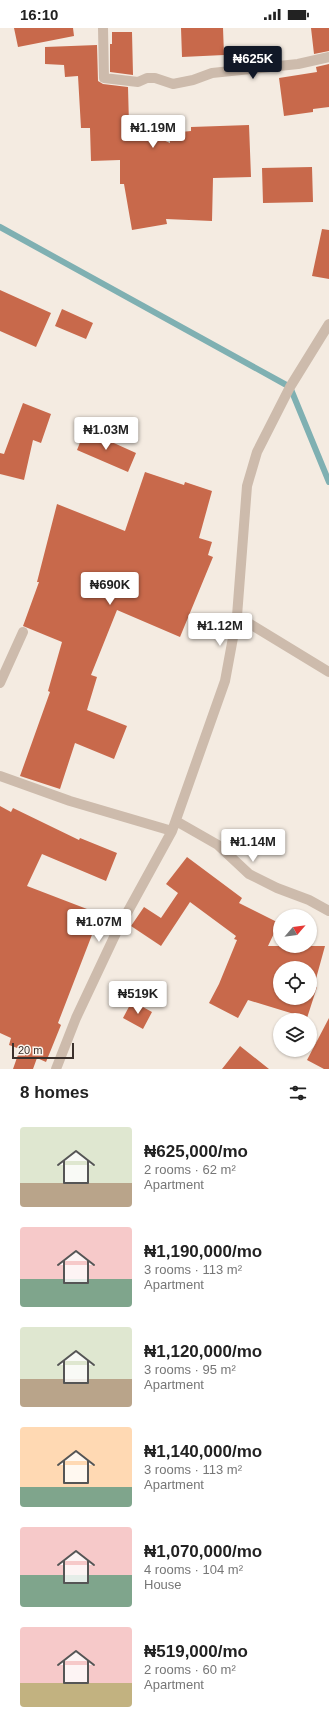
<!DOCTYPE html>
<meta charset="utf-8">
<style>
:root{--surface:#fff;--page:#f6f6f6;--text:#222;--muted:#767676;--accent:#111827}
body{margin:0;font-family:Helvetica,sans-serif;background:var(--page);color:var(--text);height:100vh;display:flex;flex-direction:column;font-size:15px;white-space:nowrap}
*{box-sizing:border-box;margin:0}
p{font-size:13px;color:var(--muted)}
.icon{flex:none;width:22px;height:22px;fill:none;stroke:currentColor;stroke-width:2;stroke-linecap:round;stroke-linejoin:round}
.map{position:relative;height:1041px;overflow:hidden}
.panel{display:flex;flex-direction:column;background:var(--surface);flex:1}
.panel>*{flex:none}
.needle{width:26px;rotate:62deg}
.buttons{position:absolute;left:273px;top:881px;display:grid;gap:8px}
.buttons a{display:grid;place-items:center;width:44px;height:44px;border-radius:50%;background:var(--surface);box-shadow:0 1px 3px #0004;font-size:20px}
.scale{position:absolute;left:12px;bottom:10px;width:62px;box-sizing:border-box;padding-left:4px;border:2px solid #3b302b;border-top:0;font-size:11px;line-height:14px;white-space:nowrap;color:#3b302b;-webkit-text-stroke:3px #fbf5ee;paint-order:stroke}
.price{position:absolute;translate:-50% -34px;padding:0 9px;border-radius:4px;background:#fff;color:#222;font-size:13px;line-height:26px;filter:drop-shadow(0 1px 2px #0008)}
.price::after{content:'';position:absolute;left:50%;top:24px;width:12px;height:9px;margin-left:-6px;background:inherit;clip-path:polygon(0 0,100% 0,50% 100%)}
.price.active{background:var(--accent);color:#fff}
ul{padding:0;list-style:none}
li{display:flex;align-items:center;gap:12px;height:100px;padding:0 20px}
li span{display:grid;place-items:center;flex:none;width:112px;height:80px;border-radius:4px;color:#555}
li>.icon{margin-inline-start:auto}
span .icon{width:48px;height:48px;fill:#fffc;stroke-width:1}
li b{font-size:17px}
h2{display:flex;justify-content:space-between;align-items:center;height:48px;padding:0 20px;font-size:17px}
.status{display:flex;justify-content:space-between;align-items:center;height:28px;padding:0 20px;background:var(--surface);direction:ltr}
.status svg{height:11px;fill:currentColor}
.map>svg:first-child{display:block}
</style>
<div class="status"><b>16:10</b><svg viewBox="0 0 49 12"><path d="M0 12V9h3v3zM5 12V6h3v6zM10 12V3h3v9zM15 12V0h3v12zM26 1h20v11H26zM47 4h2v5h-2z"/></svg></div>
<div class="map">
<svg width="329" height="1041" viewBox="0 0 329 1041">
<rect width="100%" height="100%" fill="#f4ebe1"/>
<g fill="none" stroke-linecap="round" stroke-linejoin="round">
<path stroke="#7fb0b2" stroke-width="6" d="M0,199L290,359L329,454"/>
</g>
<path fill="#c8694b" fill-rule="evenodd" d="M14,0H73L74,8L18,19Z
M181,0H223L224,27L182,29Z
M311,0H329V23L314,26Z
M112,4H132L133,47L110,44V16H112Z
M97,17L98,53L103,56L128,59L129,97L170,115V105L191,103V99L249,97L251,149L213,150L212,193L166,191L167,196L132,202L124,156H120V132L91,133L90,100H81L78,48L65,49L64,37L45,36V19Z
M329,36V79L313,81V84L284,88L279,50L317,44L316,39Z
M312,139L313,174L263,175L262,140Z
M322,201L329,202V251L312,248Z
M0,262L51,285L36,319L0,303Z
M62,281L93,295L86,311L55,298Z
M23,375L51,386L41,415L33,412L24,452L0,446V425L4,426Z
M85,402L136,425L128,444L77,422Z
M145,444L184,457L185,454L212,463L199,510L212,514L208,527L213,529L180,609L117,582L91,647L97,649L87,682L127,698L114,731L75,715L60,761L20,748L50,664L48,663L62,614L23,598L39,554H37L57,476L125,503Z
M0,778L11,784L13,780L79,812L80,810L117,825L106,853L42,826L27,858L100,886L58,995L61,997L46,1034L37,1030L33,1041H13L20,1021L9,1017L11,1010L0,1005Z
M187,829L242,870L239,875L279,895L268,918H325L314,958L317,959L307,990L248,972L238,990L209,975L219,956L237,912L234,911L236,908L190,874L161,918L131,898L144,879L161,890L178,865L166,856ZM280,940H310V970H280Z
M132,973L152,984L143,1001L123,990Z
M329,990V1041H324L307,1032Z
M240,1018L269,1041H222Z"/>
<g fill="none" stroke-linecap="round" stroke-linejoin="round">
<path stroke="#cdbbac" stroke-width="10" d="M103,0L104,50L138,54L147,50H155L173,56L193,52L212,45L298,36L329,29
M237,588L329,644
M0,655L23,604
M0,748L70,773L172,803L225,653L237,588L247,458L257,424L290,359L329,296
M176,793L218,817L249,846L277,860L309,872L329,883
M56,1041L76,990L116,905L172,803"/>
</g>
</svg>
<div class="buttons">
<a><svg class="needle" viewBox="-14 -14 28 28"><path d="M0-13l5 13h-10z" fill="#e53935"/><path d="M0 13l5-13h-10z" fill="#767676"/></svg></a>
<a><svg class="icon" aria-label="locate" viewBox="0 0 24 24"><circle cx="12" cy="12" r="6"/><path d="M12 2v4M12 18v4M2 12h4M18 12h4"/></svg></a>
<a><svg class="icon" aria-label="layers" viewBox="0 0 24 24"><path d="M12 4l9 5-9 5-9-5zM3 14l9 5 9-5"/></svg></a>
</div>
<div class="scale">20 m</div>
<b class="price active" style="left:253px;top:52px">₦625K</b>
<b class="price" style="left:153px;top:121px">₦1.19M</b>
<b class="price" style="left:106px;top:423px">₦1.03M</b>
<b class="price" style="left:110px;top:578px">₦690K</b>
<b class="price" style="left:220px;top:619px">₦1.12M</b>
<b class="price" style="left:253px;top:835px">₦1.14M</b>
<b class="price" style="left:99px;top:915px">₦1.07M</b>
<b class="price" style="left:138px;top:987px">₦519K</b>
</div>
<section class="panel">
<h2>8 homes<svg class="icon" aria-label="filters" viewBox="0 0 24 24"><path d="M4 7h16M4 17h16"/><circle cx="9" cy="7" r="2"/><circle cx="15" cy="17" r="2"/></svg></h2>
<ul>
<li><span style="background:linear-gradient(#dfe7d0 70%,#b9a48a 0)"><svg class="icon" aria-label="home" viewBox="0 0 24 24"><path d="M3 11l9-7 9 7M6 9v11h12V9"/></svg></span><div><b>₦625,000/mo</b><p>2 rooms · 62 m²</p><p>Apartment</p></div></li>
<li><span style="background:linear-gradient(#f6c9c9 65%,#7fa58c 0)"><svg class="icon" aria-label="home" viewBox="0 0 24 24"><path d="M3 11l9-7 9 7M6 9v11h12V9"/></svg></span><div><b>₦1,190,000/mo</b><p>3 rooms · 113 m²</p><p>Apartment</p></div></li>
<li><span style="background:linear-gradient(#dfe7d0 65%,#b9a48a 0)"><svg class="icon" aria-label="home" viewBox="0 0 24 24"><path d="M3 11l9-7 9 7M6 9v11h12V9"/></svg></span><div><b>₦1,120,000/mo</b><p>3 rooms · 95 m²</p><p>Apartment</p></div></li>
<li><span style="background:linear-gradient(#ffd9b3 75%,#7fa58c 0)"><svg class="icon" aria-label="home" viewBox="0 0 24 24"><path d="M3 11l9-7 9 7M6 9v11h12V9"/></svg></span><div><b>₦1,140,000/mo</b><p>3 rooms · 113 m²</p><p>Apartment</p></div></li>
<li><span style="background:linear-gradient(#f6c9c9 60%,#7fa58c 0)"><svg class="icon" aria-label="home" viewBox="0 0 24 24"><path d="M3 11l9-7 9 7M6 9v11h12V9"/></svg></span><div><b>₦1,070,000/mo</b><p>4 rooms · 104 m²</p><p>House</p></div></li>
<li><span style="background:linear-gradient(#f6c9c9 70%,#c2b280 0)"><svg class="icon" aria-label="home" viewBox="0 0 24 24"><path d="M3 11l9-7 9 7M6 9v11h12V9"/></svg></span><div><b>₦519,000/mo</b><p>2 rooms · 60 m²</p><p>Apartment</p></div></li>
</ul>
</section>
